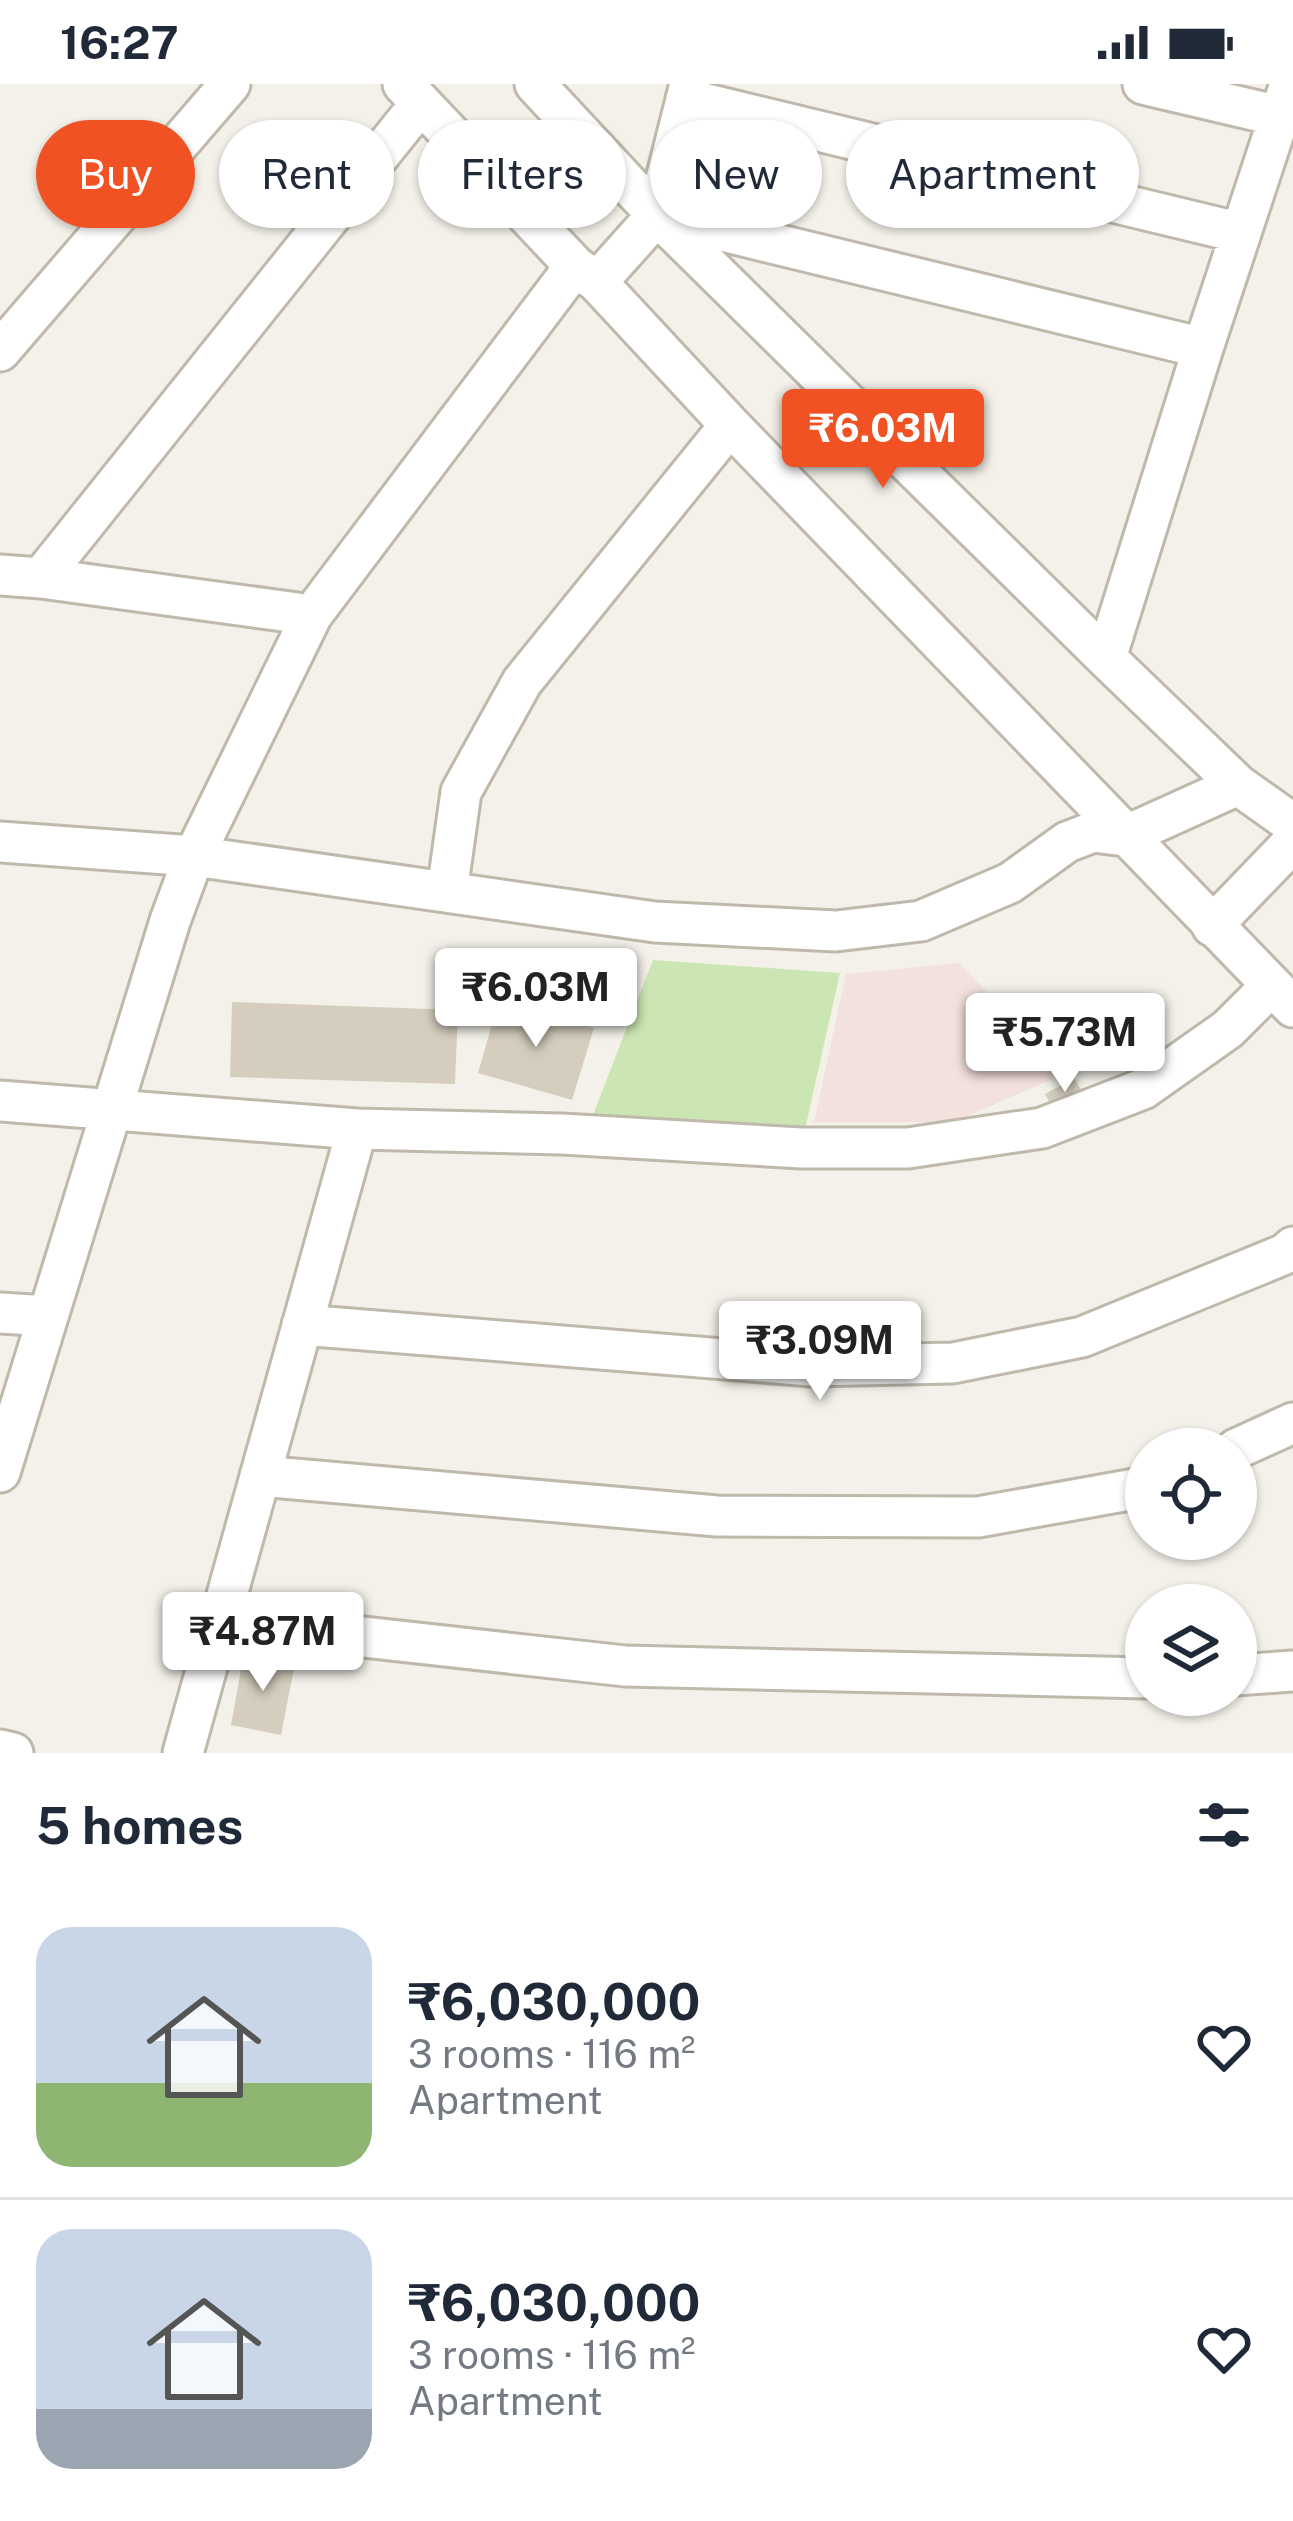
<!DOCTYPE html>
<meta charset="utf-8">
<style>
:root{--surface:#fff;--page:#f6f6f7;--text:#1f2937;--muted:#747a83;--line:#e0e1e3;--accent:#f05223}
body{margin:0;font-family:"Public Sans",sans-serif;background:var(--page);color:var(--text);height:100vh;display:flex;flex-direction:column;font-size:45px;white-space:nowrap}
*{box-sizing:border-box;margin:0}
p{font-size:39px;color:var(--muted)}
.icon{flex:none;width:66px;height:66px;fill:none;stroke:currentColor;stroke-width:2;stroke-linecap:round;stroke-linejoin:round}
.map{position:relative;height:1669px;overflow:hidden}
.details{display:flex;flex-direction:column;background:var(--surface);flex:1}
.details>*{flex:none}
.banner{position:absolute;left:36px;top:36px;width:1221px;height:108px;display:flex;gap:24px}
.fabs{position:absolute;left:1125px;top:1344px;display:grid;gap:24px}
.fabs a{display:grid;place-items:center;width:132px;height:132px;border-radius:50%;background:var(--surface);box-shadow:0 3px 9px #0004;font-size:60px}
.price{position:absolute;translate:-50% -102px;padding:0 27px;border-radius:12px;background:#fff;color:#222;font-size:39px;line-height:78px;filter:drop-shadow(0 3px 6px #0008)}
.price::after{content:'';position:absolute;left:50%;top:72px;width:36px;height:27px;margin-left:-18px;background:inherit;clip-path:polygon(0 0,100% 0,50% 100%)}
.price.active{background:var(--accent);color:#fff}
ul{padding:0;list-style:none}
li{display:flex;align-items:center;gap:36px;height:300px;padding:0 36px}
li+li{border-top:3px solid var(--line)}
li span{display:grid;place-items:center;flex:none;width:336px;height:240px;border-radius:36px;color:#555}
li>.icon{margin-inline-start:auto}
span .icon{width:144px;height:144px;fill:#fffc;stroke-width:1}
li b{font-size:51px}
h2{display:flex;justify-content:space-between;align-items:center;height:144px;padding:0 36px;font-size:51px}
.pill{padding:0 42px;border-radius:54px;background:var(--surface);box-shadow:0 3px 9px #0004;font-size:42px;line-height:108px}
.pill.active{background:var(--accent);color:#fff}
.status{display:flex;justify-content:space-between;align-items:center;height:84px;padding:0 60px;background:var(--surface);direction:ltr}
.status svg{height:33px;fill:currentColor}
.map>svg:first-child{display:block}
</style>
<div class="status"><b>16:27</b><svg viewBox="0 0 49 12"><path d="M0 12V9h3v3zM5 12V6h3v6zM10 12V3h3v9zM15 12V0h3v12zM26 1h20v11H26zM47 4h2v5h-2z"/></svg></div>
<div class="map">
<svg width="1293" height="1669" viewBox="0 0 1293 1669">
<rect width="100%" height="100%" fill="#f3f1e9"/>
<path fill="#f3e1dd" d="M959,879L1066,989L954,1038H814L846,890Z"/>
<path fill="#cbe6b3" d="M653,876L840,889L805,1045L593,1031Z"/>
<path fill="#d5cebe" d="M499,916L594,944L572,1016L478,989Z
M232,918L458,926L455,1000L230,993Z
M1074,994L1085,1012L1055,1028L1045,1010Z
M244,1569L295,1579L281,1651L231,1641Z"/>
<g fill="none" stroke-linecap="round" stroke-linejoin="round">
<defs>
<path id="minor" d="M403,0L575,182L597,198L730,341L1293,923
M535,0L657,131L1106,574L1238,701L1293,740
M690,0L657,131L1203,264
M1143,0L1279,32
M686,15L1241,149
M597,198L657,131
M0,267L230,0
M0,491L41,494L312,531
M41,494L421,19
M1106,574L1203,264L1290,0
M0,758L194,772L655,838L836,847L921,837L1010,799L1067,758L1093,748L1125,752L1238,701
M447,808L461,708L522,598L730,341
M1212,842L1293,758
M0,1017L357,1045L562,1050L801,1064H908L1042,1044L1143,1005L1228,945L1272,901
M0,1229L48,1232
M302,1241L811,1282L953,1279L1082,1253L1285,1170L1293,1163
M1236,1365L1293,1339
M0,1388L170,837L194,772L312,531L575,182
M260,1392L717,1432L978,1433L1146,1403
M219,1537L625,1582L1146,1594
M1236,1591L1293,1587
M0,1666L13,1669
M183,1669L357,1045"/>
</defs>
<use href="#minor" stroke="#bfb9ab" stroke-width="45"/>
<use href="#minor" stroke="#fff" stroke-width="39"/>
</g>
</svg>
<div class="fabs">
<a><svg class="icon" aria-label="locate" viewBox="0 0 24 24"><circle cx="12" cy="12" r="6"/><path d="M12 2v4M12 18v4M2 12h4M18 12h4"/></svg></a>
<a><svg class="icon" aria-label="layers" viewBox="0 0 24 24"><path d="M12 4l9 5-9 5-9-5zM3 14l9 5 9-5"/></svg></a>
</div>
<b class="price active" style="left:883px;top:407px">₹6.03M</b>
<b class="price" style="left:536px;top:966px">₹6.03M</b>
<b class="price" style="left:1065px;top:1011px">₹5.73M</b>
<b class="price" style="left:820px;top:1319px">₹3.09M</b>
<b class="price" style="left:263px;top:1610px">₹4.87M</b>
<div class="banner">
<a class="pill active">Buy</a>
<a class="pill">Rent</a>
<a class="pill">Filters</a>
<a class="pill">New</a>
<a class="pill">Apartment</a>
</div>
</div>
<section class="details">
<h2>5 homes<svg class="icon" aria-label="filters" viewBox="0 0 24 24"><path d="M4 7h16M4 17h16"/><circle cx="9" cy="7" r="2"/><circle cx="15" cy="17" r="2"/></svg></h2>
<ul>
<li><span style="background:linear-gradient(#c9d6e8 65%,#8fb573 0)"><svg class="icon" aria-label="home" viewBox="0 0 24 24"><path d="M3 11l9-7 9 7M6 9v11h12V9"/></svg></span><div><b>₹6,030,000</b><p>3 rooms · 116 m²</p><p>Apartment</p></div><svg class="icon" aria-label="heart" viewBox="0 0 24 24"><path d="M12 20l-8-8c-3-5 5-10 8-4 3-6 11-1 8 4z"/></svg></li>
<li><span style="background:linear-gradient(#c9d6e8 75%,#9aa5b1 0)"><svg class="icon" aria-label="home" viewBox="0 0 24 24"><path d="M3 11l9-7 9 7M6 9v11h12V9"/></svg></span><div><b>₹6,030,000</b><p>3 rooms · 116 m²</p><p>Apartment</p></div><svg class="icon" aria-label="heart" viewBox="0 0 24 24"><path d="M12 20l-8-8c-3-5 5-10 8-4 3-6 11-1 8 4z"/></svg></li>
</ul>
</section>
